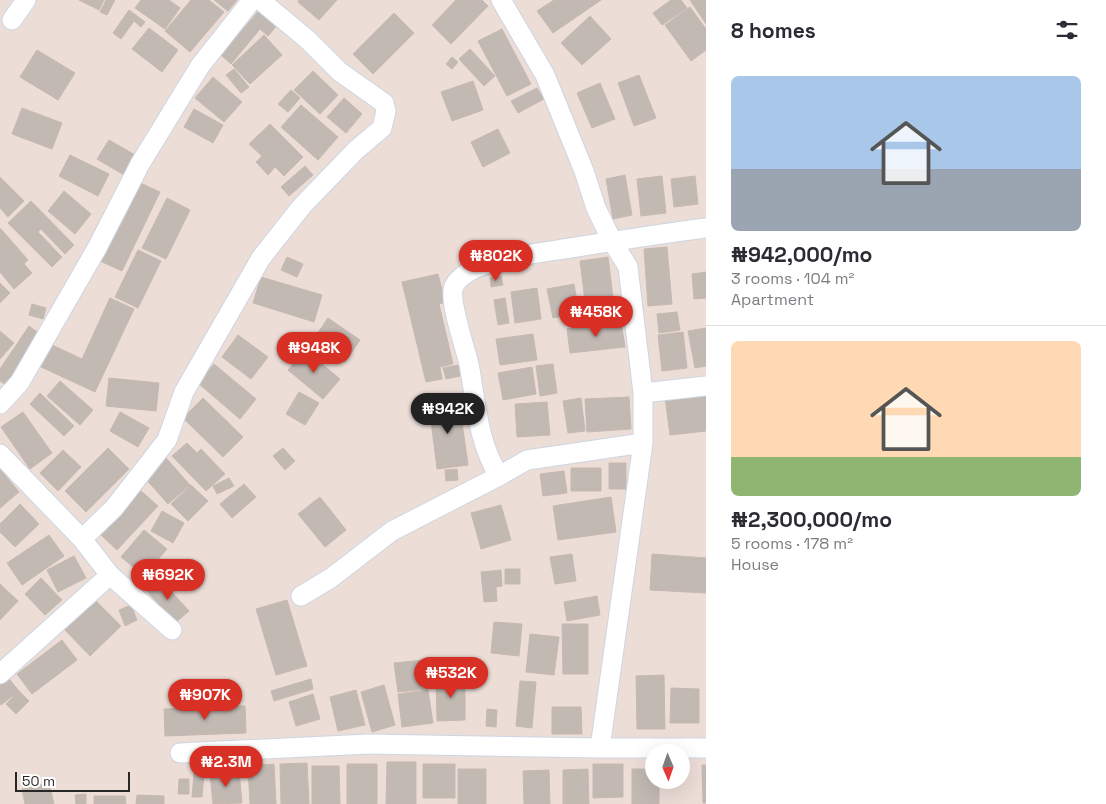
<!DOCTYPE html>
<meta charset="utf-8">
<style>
:root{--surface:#fff;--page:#f7f7f7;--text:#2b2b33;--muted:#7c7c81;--line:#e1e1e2;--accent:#d93025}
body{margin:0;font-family:"Space Grotesk",sans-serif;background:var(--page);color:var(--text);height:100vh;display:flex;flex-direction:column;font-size:19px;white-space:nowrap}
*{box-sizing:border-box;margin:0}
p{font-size:16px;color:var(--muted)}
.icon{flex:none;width:28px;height:28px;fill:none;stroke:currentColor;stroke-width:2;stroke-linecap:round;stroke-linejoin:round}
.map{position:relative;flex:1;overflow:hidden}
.sheet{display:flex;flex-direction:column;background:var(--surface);width:400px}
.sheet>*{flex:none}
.needle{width:32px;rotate:178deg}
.buttons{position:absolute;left:645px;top:744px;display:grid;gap:10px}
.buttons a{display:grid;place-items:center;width:45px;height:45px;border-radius:50%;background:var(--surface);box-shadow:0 5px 20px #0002;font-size:25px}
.scale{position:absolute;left:15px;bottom:12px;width:115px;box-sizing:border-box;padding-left:5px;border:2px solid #272727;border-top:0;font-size:14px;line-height:18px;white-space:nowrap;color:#272727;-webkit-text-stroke:4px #fff;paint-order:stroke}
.price{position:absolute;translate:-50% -42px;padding:0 11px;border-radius:18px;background:var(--accent);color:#fff;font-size:16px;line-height:32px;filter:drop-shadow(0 1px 2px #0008)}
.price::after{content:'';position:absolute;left:50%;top:30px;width:15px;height:11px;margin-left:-8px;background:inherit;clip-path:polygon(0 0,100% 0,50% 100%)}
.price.selected{background:#222;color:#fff}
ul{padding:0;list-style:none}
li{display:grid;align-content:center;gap:10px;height:265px;padding:0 25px}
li+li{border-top:1px solid var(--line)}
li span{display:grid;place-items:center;height:155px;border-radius:8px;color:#555}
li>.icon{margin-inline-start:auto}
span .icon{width:90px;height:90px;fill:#fffc;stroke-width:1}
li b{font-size:21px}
h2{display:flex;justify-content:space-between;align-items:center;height:60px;padding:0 25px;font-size:21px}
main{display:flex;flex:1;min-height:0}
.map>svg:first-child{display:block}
</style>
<main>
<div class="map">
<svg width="706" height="804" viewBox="0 0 706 804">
<rect width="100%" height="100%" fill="#ecddd7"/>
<path fill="#c2b9b3" stroke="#c7b9b1" d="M79,0H104L99,10Z
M106,0H115L107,15L100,12Z
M141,0H169L180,8L165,29L135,8Z
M191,0H209L224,12L190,52L165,31Z
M214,0H237L228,11Z
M299,0H337L319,20L298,2Z
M456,0H482L488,6L451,44L432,25Z
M554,0H601L553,33L537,11Z
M671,0H681L687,8L662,25L653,13Z
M690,0H706V24Z
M690,7L706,29V50L691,61L665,25Z
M261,8L279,23L268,36L260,29L231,64L221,55Z
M129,10L145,22L141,27L134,21L121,39L113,33Z
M394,13L414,33L373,74L353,54Z
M590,16L611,39L582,65L561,43Z
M149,28L178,50L162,72L132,49Z
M502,29L531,84L507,96L478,41Z
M264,35L282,55L250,84L232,65Z
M470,49L495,76L484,86L459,59Z
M37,50L75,73L58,100L20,77Z
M452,57L458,62L452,69L446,64Z
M234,69L249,87L241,93L226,75Z
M313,71L338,95L320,114L294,90Z
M639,75L656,118L634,126L618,83Z
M213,77L242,102L224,122L195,98Z
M473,81L483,110L452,121L441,92Z
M600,83L615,119L592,128L577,93Z
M537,88L544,99L518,113L511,101Z
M291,90L300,98L288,112L278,104Z
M344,98L362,114L346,133L327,117Z
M301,105L338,137L318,160L281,127Z
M22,108L62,123L52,149L12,134Z
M194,109L223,125L213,143L184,127Z
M270,124L303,157L284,176L275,167L268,175L256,162L262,156L249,144Z
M498,129L510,153L483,167L471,142Z
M109,140L135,155L124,175L97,159Z
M70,155L109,174L98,196L59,176Z
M305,166L313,175L289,196L281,187Z
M625,175L632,215L613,219L606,179Z
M662,176L666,213L641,216L637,179Z
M695,176L698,204L674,207L671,179Z
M0,177L24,201L8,217L0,208Z
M136,181L160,192L122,271L98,260Z
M64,191L91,214L75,234L48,211Z
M167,198L190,210L166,259L142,248Z
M31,201L74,245L65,254L41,229L38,232L62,257L52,267L8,223Z
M0,229H1L28,260L24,264L32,273L14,289L0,272Z
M667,247L672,304L648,306L644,249Z
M138,250L161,261L138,308L115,297Z
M287,257L303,264L297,277L281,270Z
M608,257L615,314L587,317L580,261Z
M706,272V298L694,299L692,274Z
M438,274L445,302L439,304L453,364L440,367L442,379L426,382L402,282Z
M501,276L503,285L491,287L490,278Z
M261,277L322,295L314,322L253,303Z
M0,283L10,293L0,303Z
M574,284L579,313L553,318L547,289Z
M537,288L541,319L515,323L511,292Z
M110,298L134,309L95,392L39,366L50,344L82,359Z
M505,298L509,323L498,325L494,300Z
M32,304L46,308L43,319L29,315Z
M677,312L680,330L659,333L657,314Z
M328,318L360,340L345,362L313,340Z
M621,322L625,347L570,353L567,329Z
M29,326L40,334L6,385L0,381V369Z
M706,328V366L695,368L688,331Z
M0,331L14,343L0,359Z
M683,332L687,368L662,371L658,335Z
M533,334L537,360L500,365L496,339Z
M238,335L268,357L251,379L222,357Z
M305,350L340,379L323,399L288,370Z
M214,364L256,399L240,419L198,383Z
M553,364L557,393L540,396L536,366Z
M458,365L460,376L446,379L443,368Z
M532,367L536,394L503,400L498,373Z
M109,378L159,383L156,411L106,406Z
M60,381L93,410L80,425L47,396Z
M299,392L319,403L305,425L286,414Z
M40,393L74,426L64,436L30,404Z
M706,394V431L670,435L665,398Z
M629,397L631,429L587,432L585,399Z
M203,398L243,437L223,457L183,418Z
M581,398L585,431L568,433L563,401Z
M459,401L468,465L437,469L429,405Z
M547,402L550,435L517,437L515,404Z
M23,412L52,453L30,469L1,427Z
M120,412L149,428L138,447L110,431Z
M187,443L197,453L201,449L225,474L206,491L172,456Z
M108,448L129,469L86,512L65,491Z
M283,448L295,461L285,470L273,456Z
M63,450L81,467L58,491L40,473Z
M166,458L190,485L168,504L144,477Z
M609,463H626V489H609Z
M571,468H601V491H571Z
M0,469L19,492L0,508Z
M457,469L458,480L446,481L445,470Z
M564,471L567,493L543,496L540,474Z
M229,478L234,486L217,494L213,486Z
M244,484L256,497L232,518L220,504Z
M191,485L208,501L188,521L171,504Z
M140,490L158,506L117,550L99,533Z
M320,497L346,530L325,547L298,514Z
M611,497L616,532L558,540L553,506Z
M20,504L39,524L15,547L0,532V524Z
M501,505L511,540L481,549L471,513Z
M162,511L184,523L173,543L151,531Z
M144,530L167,549L144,576L121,557Z
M49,535L64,556L22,585L7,563Z
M572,554L576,581L555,584L550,557Z
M652,554L706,558V593L650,590Z
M74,556L86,578L58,592L47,570Z
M505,569H520V584H505Z
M501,570L502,586L496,587L497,601L484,602L481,572Z
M41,578L62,600L45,615L25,594Z
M160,579L189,611L175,623L147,591Z
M0,584L18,601L0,620Z
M597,596L600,615L567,621L564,602Z
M94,599L121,626L90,656L64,629Z
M287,600L307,666L276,675L256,609Z
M131,605L137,620L125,626L119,610Z
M494,622L522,624L519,656L491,653Z
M562,624H588V674H563Z
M530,634L559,637L554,675L526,672Z
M62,640L77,660L32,694L17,674Z
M424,660L428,689L398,692L394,663Z
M5,674L19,691L1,705L0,703V678Z
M664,675L665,729H637L636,676Z
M436,678H465V720L437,721Z
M311,679L313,689L274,701L271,691Z
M520,681L536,682L532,728L516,726Z
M384,685L395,725L372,732L361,692Z
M671,688L699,689V723H670Z
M356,690L365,725L338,731L330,697Z
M428,690L433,723L402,727L398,694Z
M19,691L29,701L16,714L6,704Z
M313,694L320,719L296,726L289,702Z
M245,706L246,733L165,736L164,709Z
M552,707H581L582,734H552Z
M487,709L497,710L496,727L486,726Z
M195,760L205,761L202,797H192Z
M387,762H416V804H386Z
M307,763L309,804H281L280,764Z
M274,764L276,804H250L248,766Z
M347,764H377V804H347Z
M423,764H455V798H423Z
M593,764H623V797L593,798Z
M702,765H706V803H703Z
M312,766H339L340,804H312Z
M458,769H486V804H458Z
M588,769L589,804H563V770Z
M632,769H654V780H659V804H632Z
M549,770L550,804H524L523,771Z
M239,771L242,803L213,804L210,773Z
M179,779H189V794H178Z
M49,783L54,804H25L22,789Z
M86,794V804H76L75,795Z
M137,795L164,796V804H136Z
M94,796H125L126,804H94Z"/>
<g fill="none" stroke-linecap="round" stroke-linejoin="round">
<defs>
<path id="minor" d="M501,0L545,75L584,171L596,208L612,241L628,267L643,393V443L600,748
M12,20L26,0
M643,393L706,386
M0,404L20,382L97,248L140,164L200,66L252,0
M643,443L527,460L499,476C478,443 476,402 469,364C465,347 448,299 454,286C459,276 474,268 484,265C509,256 544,252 570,248C615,241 661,234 706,228
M0,454L82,539L110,575L172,630
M82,539L114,508L167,440L184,392L261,258L302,206L356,150L382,128L386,111L384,103L340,72L308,40L260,0
M301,596L331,578L392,531L499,476
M0,674L110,575
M180,753L369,744L600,748H706"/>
</defs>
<use href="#minor" stroke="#ccd6e2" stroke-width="21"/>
<use href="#minor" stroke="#fff" stroke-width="19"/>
</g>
</svg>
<div class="buttons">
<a><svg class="needle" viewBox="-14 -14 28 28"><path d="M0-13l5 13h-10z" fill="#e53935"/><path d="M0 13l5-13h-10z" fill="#7c7c81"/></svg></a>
</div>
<div class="scale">50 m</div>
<b class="price" style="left:496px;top:282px">₦802K</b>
<b class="price" style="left:596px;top:338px">₦458K</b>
<b class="price" style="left:314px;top:374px">₦948K</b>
<b class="price selected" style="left:448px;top:435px">₦942K</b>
<b class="price" style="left:168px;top:601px">₦692K</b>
<b class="price" style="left:451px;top:699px">₦532K</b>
<b class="price" style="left:205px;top:721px">₦907K</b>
<b class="price" style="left:226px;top:788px">₦2.3M</b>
</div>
<section class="sheet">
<h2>8 homes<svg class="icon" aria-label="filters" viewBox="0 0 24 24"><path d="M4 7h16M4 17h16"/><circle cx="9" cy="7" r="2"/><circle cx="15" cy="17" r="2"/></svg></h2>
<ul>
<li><span style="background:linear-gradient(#a9c7e8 60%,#9aa5b1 0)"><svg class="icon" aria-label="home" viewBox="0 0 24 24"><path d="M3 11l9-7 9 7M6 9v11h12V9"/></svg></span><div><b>₦942,000/mo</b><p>3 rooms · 104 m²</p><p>Apartment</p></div></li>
<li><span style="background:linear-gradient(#ffd9b3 75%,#8fb573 0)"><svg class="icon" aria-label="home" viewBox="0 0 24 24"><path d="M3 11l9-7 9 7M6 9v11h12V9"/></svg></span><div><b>₦2,300,000/mo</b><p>5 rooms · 178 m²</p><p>House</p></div></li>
</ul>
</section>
</main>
